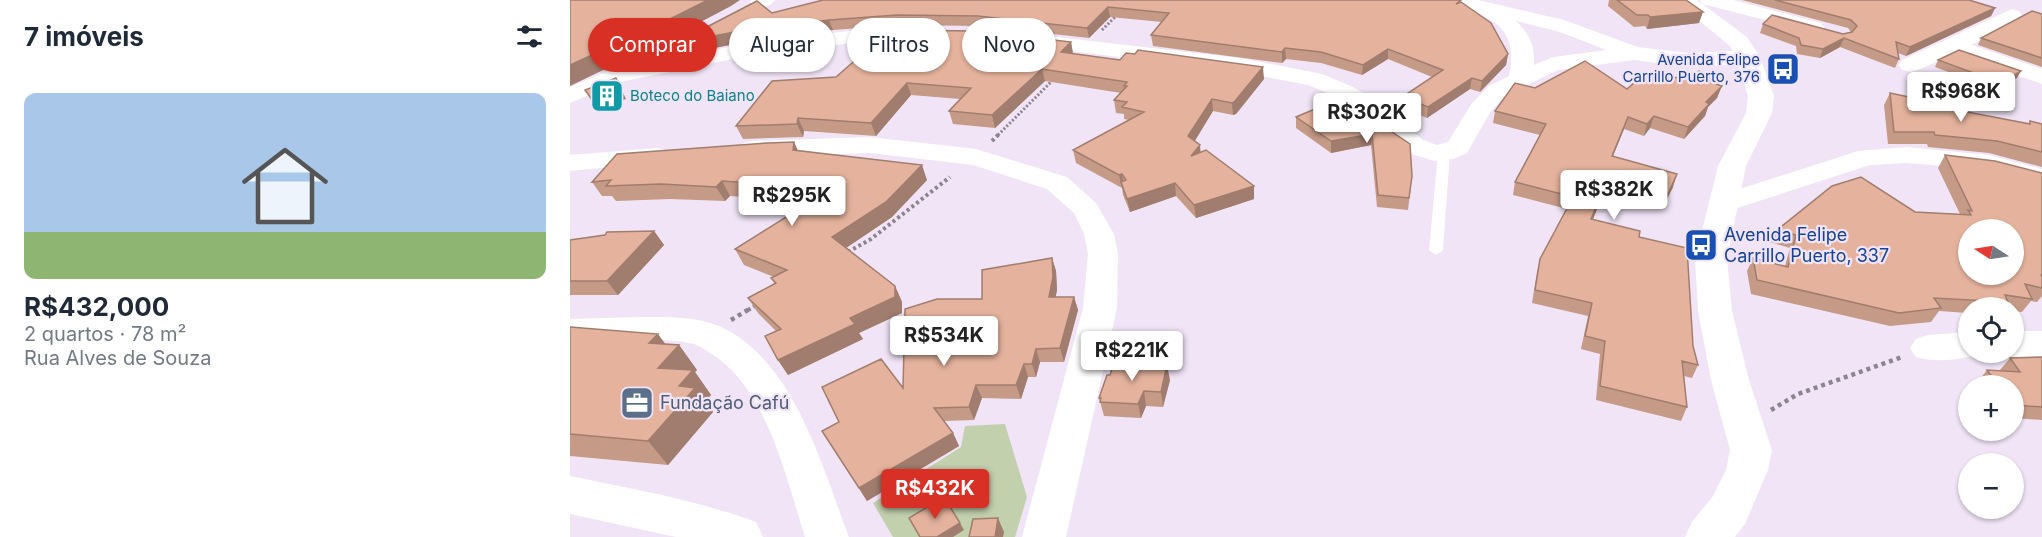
<!DOCTYPE html>
<html lang="pt">
<meta charset="utf-8">
<style>
:root{--surface:#fff;--page:#f6f6f7;--text:#1f2937;--muted:#747a83;--accent:#d93025}
body{margin:0;font-family:Inter,sans-serif;background:var(--page);color:var(--text);height:100vh;display:flex;flex-direction:column;font-size:22px;white-space:nowrap}
*{box-sizing:border-box;margin:0}
p{font-size:20px;color:var(--muted)}
.icon{flex:none;width:33px;height:33px;fill:none;stroke:currentColor;stroke-width:2;stroke-linecap:round;stroke-linejoin:round}
.map{position:relative;flex:1;overflow:hidden}
.side{display:flex;flex-direction:column;background:var(--surface);width:570px}
.side>*{flex:none}
.hud{position:absolute;left:18px;top:18px;width:570px;height:54px;display:flex;gap:12px}
.needle{width:39px;rotate:282deg}
.controls{position:absolute;left:1388px;top:219px;display:grid;gap:12px}
.controls a{display:grid;place-items:center;width:66px;height:66px;border-radius:50%;background:var(--surface);box-shadow:0 2px 4px #0004;font-size:30px}
.price{position:absolute;translate:-50% -51px;padding:0 14px;border-radius:6px;background:#fff;color:#222;font-size:20px;line-height:39px;filter:drop-shadow(0 2px 3px #0008)}
.price::after{content:'';position:absolute;left:50%;top:36px;width:18px;height:14px;margin-left:-9px;background:inherit;clip-path:polygon(0 0,100% 0,50% 100%)}
.price.selected{background:var(--accent);color:#fff}
ul{padding:0;list-style:none}
li{display:grid;align-content:center;gap:12px;height:318px;padding:0 24px}
li span{display:grid;place-items:center;height:186px;border-radius:12px;color:#555}
li>.icon{margin-inline-start:auto}
span .icon{width:108px;height:108px;fill:#fffc;stroke-width:1}
li b{font-size:26px}
h2{display:flex;justify-content:space-between;align-items:center;height:72px;padding:0 24px;font-size:26px}
.chip{padding:0 21px;border-radius:27px;background:var(--surface);box-shadow:0 2px 4px #0004;font-size:21px;line-height:54px}
.chip.selected{background:var(--accent);color:#fff}
main{display:flex;flex:1;min-height:0}
.map>svg:first-child{display:block}
</style>
<main>
<section class="side">
<h2>7 imóveis<svg class="icon" aria-label="filters" viewBox="0 0 24 24"><path d="M4 7h16M4 17h16"/><circle cx="9" cy="7" r="2"/><circle cx="15" cy="17" r="2"/></svg></h2>
<ul>
<li><span style="background:linear-gradient(#a9c7e8 75%,#8fb573 0)"><svg class="icon" aria-label="home" viewBox="0 0 24 24"><path d="M3 11l9-7 9 7M6 9v11h12V9"/></svg></span><div><b>R$432,000</b><p>2 quartos · 78 m²</p><p>Rua Alves de Souza</p></div></li>
</ul>
</section>
<div class="map">
<svg width="1472" height="537" viewBox="0 0 1472 537">
<rect width="100%" height="100%" fill="#f0e4f6"/>
<path fill="#c2d0ae" d="M435,424L457,497L445,537H323L303,503L391,447L395,426Z"/>
<g fill="none" stroke-linecap="round" stroke-linejoin="round">
<path stroke="#8d8490" stroke-width="3" stroke-dasharray="2 2" stroke-linecap="butt" d="M532,30L548,14
M428,135L483,80"/>
<path stroke="#8d8490" stroke-width="4" stroke-dasharray="3 3" stroke-linecap="butt" d="M422,141L429,134
M278,252L301,239L380,177
M178,310L188,304"/>
<path stroke="#8d8490" stroke-width="4.5" stroke-dasharray="4 4" stroke-linecap="butt" d="M161,320L181,308
M1201,410L1228,394L1332,357"/>
<path fill="#fff" fill-rule="evenodd" d="M874,149L880,153L873,250L866,255L859,250L868,153Z"/>
<path fill="#fff" fill-rule="evenodd" d="M182,0H205C200,8 191,8 183,6L180,2Z
M873,0H908L994,20L1068,47L1119,53L1178,50L1186,52L1189,57L1186,62L1178,64L1119,67L1064,60L988,70L935,96L921,111L897,153L883,159L864,161L835,152L791,112L765,96L738,85L670,72L460,46L452,45L449,40L452,35L460,34L670,58L752,74L781,86L809,102L853,140L867,145L878,142L902,103L919,86L939,76C950,25 919,15 876,4ZM946,21L987,31L1037,50L983,57L964,65C965,46 960,34 946,21Z
M1130,0H1163L1251,23L1254,27L1251,31L1244,33L1133,4Z
M1442,9L1449,11L1452,15L1449,19L1402,45L1472,69V84L1385,54L1348,70L1340,72L1332,70L1329,65L1332,60Z
M320,27L366,29L370,33L366,37L359,39L280,43L163,59L50,82L0,103V87L65,60L74,63L202,39Z
M300,137L406,149L497,177L526,203L544,234L548,254L547,308L496,537H452L513,308L518,254L514,234L504,213L477,189L403,165L300,153L183,157L174,155L170,149L174,143L183,141Z
M1336,147L1419,155L1472,169V186L1417,171L1388,167L1336,163L1300,165L1152,213L1142,210L1138,204L1142,198L1288,151Z
M86,148L95,150L99,156L95,162L0,171V155Z
M71,317C96,317 125,316 149,326C224,359 252,467 279,537H235C216,478 197,387 140,353C135,350 130,346 124,344C85,336 40,341 0,343V319Z
M1443,331H1472V357H1443L1431,353L1443,352Z
M1398,332V352L1410,354C1390,360 1366,363 1346,357L1340,348L1346,339L1358,335Z"/>
<path fill="#fff" fill-rule="evenodd" d="M1104,0H1127L1177,37L1190,57L1204,96L1202,113L1176,166L1157,259L1162,311L1179,380L1202,450L1198,470L1175,524L1165,537H1115L1122,522L1143,496L1156,470L1160,450L1141,380L1128,311L1125,259L1148,166L1176,113L1178,96L1166,57L1160,46Z
M0,476C63,489 126,500 186,522L193,537H106L0,514Z"/>
</g>
<path fill="#c59a87" d="M253,0L891,2L938,54L936,65L910,92L900,89L857,118L831,108L832,97L862,77L818,59L792,75L751,63L716,59L712,63L583,46L581,35L592,22L540,17L519,38L411,26L331,25L263,30L184,40L110,55L104,44L202,13Z
M1039,0H1116L1129,23L1077,29L1075,26L1064,27L1038,6Z
M1172,0H1399L1425,8L1421,16L1336,56L1328,53L1329,59L1325,68L1270,47L1250,58L1227,54L1226,46L1190,33L1193,24L1273,34L1281,32L1278,28Z
M1472,14V67L1408,45L1411,38Z
M501,42L503,54L694,79L666,114L663,115L643,111L624,141L630,152L684,186V199L626,218L606,196L560,212L553,195L552,188L506,163L503,150L559,120L554,119V114L546,113L544,100L551,93L475,81L425,128L383,124L379,111L390,99L341,95L306,136L234,131L233,137L173,139L166,126L266,77Z
M1368,60L1447,78L1427,90L1365,67Z
M1088,78L1149,85L1147,98L1138,107L1135,116L1114,139L1080,128L1074,136L1054,129L1043,156L1103,187L1092,209L1034,191L1023,219L1069,237L1123,346L1128,365L1122,378L1114,376L1117,407L1111,421L1026,400L1030,354L1011,349L1018,316L962,303L967,272L970,259L997,209L943,195L945,182L970,135L923,123L925,111L965,88L1057,89Z
M1320,93L1386,107L1385,110L1459,124L1460,121L1472,124V167L1419,153L1358,147L1357,144H1318L1314,105Z
M771,98L842,176L838,210L807,207L801,145L761,153L726,128V117Z
M224,142L228,151L357,180L322,217L276,248L325,286L332,302V313L289,333L293,339L218,375L208,360L206,331L188,313L178,298L205,284L201,278L204,277L174,265L165,249L223,213L210,211L204,199L160,196L155,201L100,199L46,201L42,196H32L22,182Z
M1375,155L1472,173V296L1467,302L1461,301L1452,312L1443,311V308H1398V313L1369,311L1361,322L1320,326L1181,294L1177,271L1183,258L1215,266L1220,248L1200,242L1207,230L1345,212L1390,214L1368,168Z
M84,231L94,245L48,295H0V240Z
M482,258L486,271L487,290L485,297H504L508,310L494,362H470L466,377H458L451,399L412,398L404,420L374,421L383,433L389,446L297,501L252,431L333,388L412,299Z
M0,327L96,344L109,345L127,370L125,372L141,395L136,401L143,412L98,465L0,456Z
M1472,357V420L1443,418V386H1410L1407,383L1417,370L1431,371L1430,370L1440,358Z
M600,380L593,407L576,406L571,418L534,416L529,398Z"/>
<path fill="#a07d6e" d="M138,0H170L161,6L108,34L0,86V65Z
M538,7L540,17L519,38L517,28Z
M1425,8L1421,16L1336,56L1340,47Z
M1133,12L1129,23L1077,29L1080,17Z
M259,20L263,30L184,40L110,55L104,44L179,29Z
M1274,38L1270,47L1250,58L1253,49Z
M501,42L503,54L491,52Z
M715,48L716,59L712,63V52Z
M818,49V59L792,75L793,65Z
M938,54L936,65L910,92L912,81Z
M693,67L694,79L666,114L663,115L662,103Z
M472,69L475,81L425,128L422,115Z
M1451,71L1447,78L1427,90L1431,83Z
M46,78L56,99L28,107L23,101Z
M902,78L900,89L857,118L858,107Z
M337,83L341,95L306,136L301,123Z
M1152,86L1147,98L1138,107L1135,116L1114,139L1118,127L1136,102Z
M642,99L643,111L620,149L618,136Z
M1084,116L1080,128L1074,136L1077,124Z
M1058,117L1054,129L1038,168L1042,156Z
M228,118L234,131L233,137L227,124Z
M802,134L801,145L761,153V141Z
M224,142L231,157L223,150Z
M630,145L631,158L621,156Z
M352,165L357,180L322,217L270,252L262,237Z
M552,174L554,187L551,182L552,188L549,175Z
M1107,174L1103,187L1092,209L1097,196Z
M1038,179L1034,191L1018,232L1021,219Z
M152,181L160,196L155,201L146,187Z
M605,183L606,196L560,212L557,199Z
M684,186V199L626,218L624,205Z
M84,231L94,245L48,295L37,281Z
M482,258L486,271L487,290L483,311L479,297Z
M325,286L332,302V313L289,333L293,339L218,375L208,360L280,318Z
M504,297L508,310L494,362L490,348Z
M88,334L102,353L109,345L127,370L125,372L141,395L136,401L143,412L98,465L78,441L88,368L79,343Z
M466,349L470,362L466,377L462,364Z
M454,364L458,377L451,399L446,385Z
M597,365L600,380L593,407L591,392Z
M406,385L412,398L404,420L399,407Z
M574,391L576,406L571,418L568,404Z
M383,433L389,446L297,501L289,488Z
M428,518L434,532L433,537H425Z
M390,523L394,530L383,537H367Z"/>
<path fill="#e5b39d" stroke="#a07d6e" stroke-width="1.5" fill-rule="evenodd" d="M0,0H138L100,19L0,65Z
M253,0H891L886,4L891,2L921,23L938,54L912,81L902,78L858,107L832,97L873,70L818,49L793,65L751,52L715,48L712,52L581,35L599,13L538,7L517,28L408,16L327,15L259,20L179,29L104,44L187,1L202,13Z
M1047,0H1116L1133,12L1080,17L1078,15H1067Z
M1205,0H1399L1425,8L1340,47L1326,42L1329,59L1274,38L1253,49L1231,45L1229,38L1193,24L1202,15L1273,34L1282,32L1287,26L1281,20Z
M1462,11L1472,14V58L1411,38Z
M320,30L408,31L501,42L491,52L550,60L556,53L565,54L568,50L693,67L665,101L662,103L642,99L618,136L630,145L621,156L636,150L684,186L624,205L605,183L557,199L551,182L556,180L552,174L549,175L503,150L574,112L552,107L557,102L544,100L557,86H554L557,82L472,69L422,115L379,111L401,88L337,83L301,123L228,118L227,124L166,126L202,81L266,77Z
M1389,50L1451,71L1431,83L1368,60Z
M1015,61L1057,89L1074,74L1088,78L1123,77L1129,71L1152,78L1146,84L1152,86L1136,102L1139,104L1118,127L1084,116L1077,124L1058,117L1042,156L1107,174L1097,196L1038,179L1021,219L1070,231L1069,237L1117,248L1123,346L1128,365L1112,361L1117,407L1030,386L1035,341L1015,336L1022,303L965,290L970,259L1003,197L945,182L976,124L925,111L945,83L965,88Z
M46,78L52,92L23,101L15,90Z
M1320,93L1386,107L1382,109L1460,124V121L1472,124V152L1427,141L1365,135L1364,132H1324Z
M771,98L840,144L842,176L839,198L808,195L802,134L761,141L726,117Z
M224,142L223,150L352,165L316,202L262,237L325,286V297L280,318L285,324L208,360L195,336L211,329L178,298L206,283L201,278L217,270L165,249L242,201L202,196L215,185L152,181L146,187L91,184L36,186L41,180L22,182L47,154L197,143Z
M1375,155L1425,161L1472,173V275H1471L1472,277V288L1455,284L1462,299L1435,295L1438,302L1364,298L1371,308L1329,313L1187,280L1183,258L1218,267L1226,235L1207,230L1262,186L1291,177L1345,212L1401,215L1398,210L1402,211ZM1398,230H1443V274H1398Z
M84,231L37,281H0V240L35,235L37,232Z
M482,258L483,277L479,297H504L490,348L466,349L462,364H454L446,385H406L399,407L364,408L383,433L289,488L252,431L269,422L252,387L311,359L333,388L335,309L367,299H412V270Z
M0,327L88,334L79,343L109,345L88,368L123,370L109,386L125,388L78,441L0,434Z
M1472,357V407L1443,405V386H1429L1417,370L1450,372L1440,358Z
M544,363L597,365L591,392L574,391L568,404L530,402L531,398H529L537,375H540Z
M374,497L390,523L367,537H350L339,518Z
M428,518L425,537H399L403,519Z"/>
<defs>
<symbol id="bus-square" viewBox="-11 -11 22 22"><rect x="-9" y="-9" width="18" height="18" rx="4" fill="#1a4fb4" stroke="#f0e4f6"/><path d="M-5-6H5V4H4V6H2V4H-2V6H-4V4H-5ZM-3.5-4V0h7V-4ZM-3.5 1.2v1.5H-2V1.2ZM2 1.2v1.5H3.5V1.2Z" fill="#fff"/></symbol>
<symbol id="building-square" viewBox="-11 -11 22 22"><rect x="-9" y="-9" width="18" height="18" rx="4" fill="#0f9aa8" stroke="#f0e4f6"/><path d="M-4-6H4V6H1V3H-1V6H-4ZM-2.5-4.3h1.7v1.8h-1.7ZM.8-4.3h1.7v1.8H.8ZM-2.5-1h1.7V.8h-1.7ZM.8-1h1.7V.8H.8Z" fill="#fff"/></symbol>
<symbol id="office-square" viewBox="-11 -11 22 22"><rect x="-9" y="-9" width="18" height="18" rx="4" fill="#5c6f8a" stroke="#f0e4f6"/><path d="M-6-3h4V-5.5h4V-3h4V5H-6ZM-1-4.5V-3h2v-1.5ZM-6 0V1H6V0Z" fill="#fff"/></symbol>
</defs>
<g fill-rule="evenodd">
<use href="#bus-square" x="1194" y="50" width="38" height="38"/>
<use href="#building-square" x="18" y="77" width="38" height="38"/>
<use href="#bus-square" x="1112" y="226" width="38" height="38"/>
<use href="#office-square" x="48" y="384" width="38" height="38"/>
</g>
<g text-anchor="middle" stroke-width="4.5" stroke-linejoin="round" paint-order="stroke">
<g font-size="15" fill="#164399" stroke="#f0e4f6" text-anchor="end">
<text x="1190" y="65">Avenida Felipe<tspan x="1190" dy="17">Carrillo Puerto, 376</tspan></text>
</g>
<g font-size="15" fill="#0d838f" stroke="#f0e4f6" text-anchor="start">
<text x="60" y="101">Boteco do Baiano</text>
</g>
<g font-size="18" fill="#164399" stroke="#f0e4f6" text-anchor="start">
<text x="1154" y="241">Avenida Felipe<tspan x="1154" dy="21">Carrillo Puerto, 337</tspan></text>
</g>
<g font-size="18" fill="#4e5e75" stroke="#f0e4f6" text-anchor="start">
<text x="90" y="409">Fundação Cafú</text>
</g>
</g>
</svg>
<div class="controls">
<a><svg class="needle" viewBox="-14 -14 28 28"><path d="M0-13l5 13h-10z" fill="#e53935"/><path d="M0 13l5-13h-10z" fill="#747a83"/></svg></a>
<a><svg class="icon" aria-label="locate" viewBox="0 0 24 24"><circle cx="12" cy="12" r="6"/><path d="M12 2v4M12 18v4M2 12h4M18 12h4"/></svg></a>
<a>+</a>
<a>−</a>
</div>
<b class="price" style="left:1391px;top:123px">R$968K</b>
<b class="price" style="left:797px;top:144px">R$302K</b>
<b class="price" style="left:1044px;top:221px">R$382K</b>
<b class="price" style="left:222px;top:227px">R$295K</b>
<b class="price" style="left:374px;top:367px">R$534K</b>
<b class="price" style="left:562px;top:382px">R$221K</b>
<b class="price selected" style="left:365px;top:520px">R$432K</b>
<div class="hud">
<a class="chip selected">Comprar</a>
<a class="chip">Alugar</a>
<a class="chip">Filtros</a>
<a class="chip">Novo</a>
</div>
</div>
</main>
